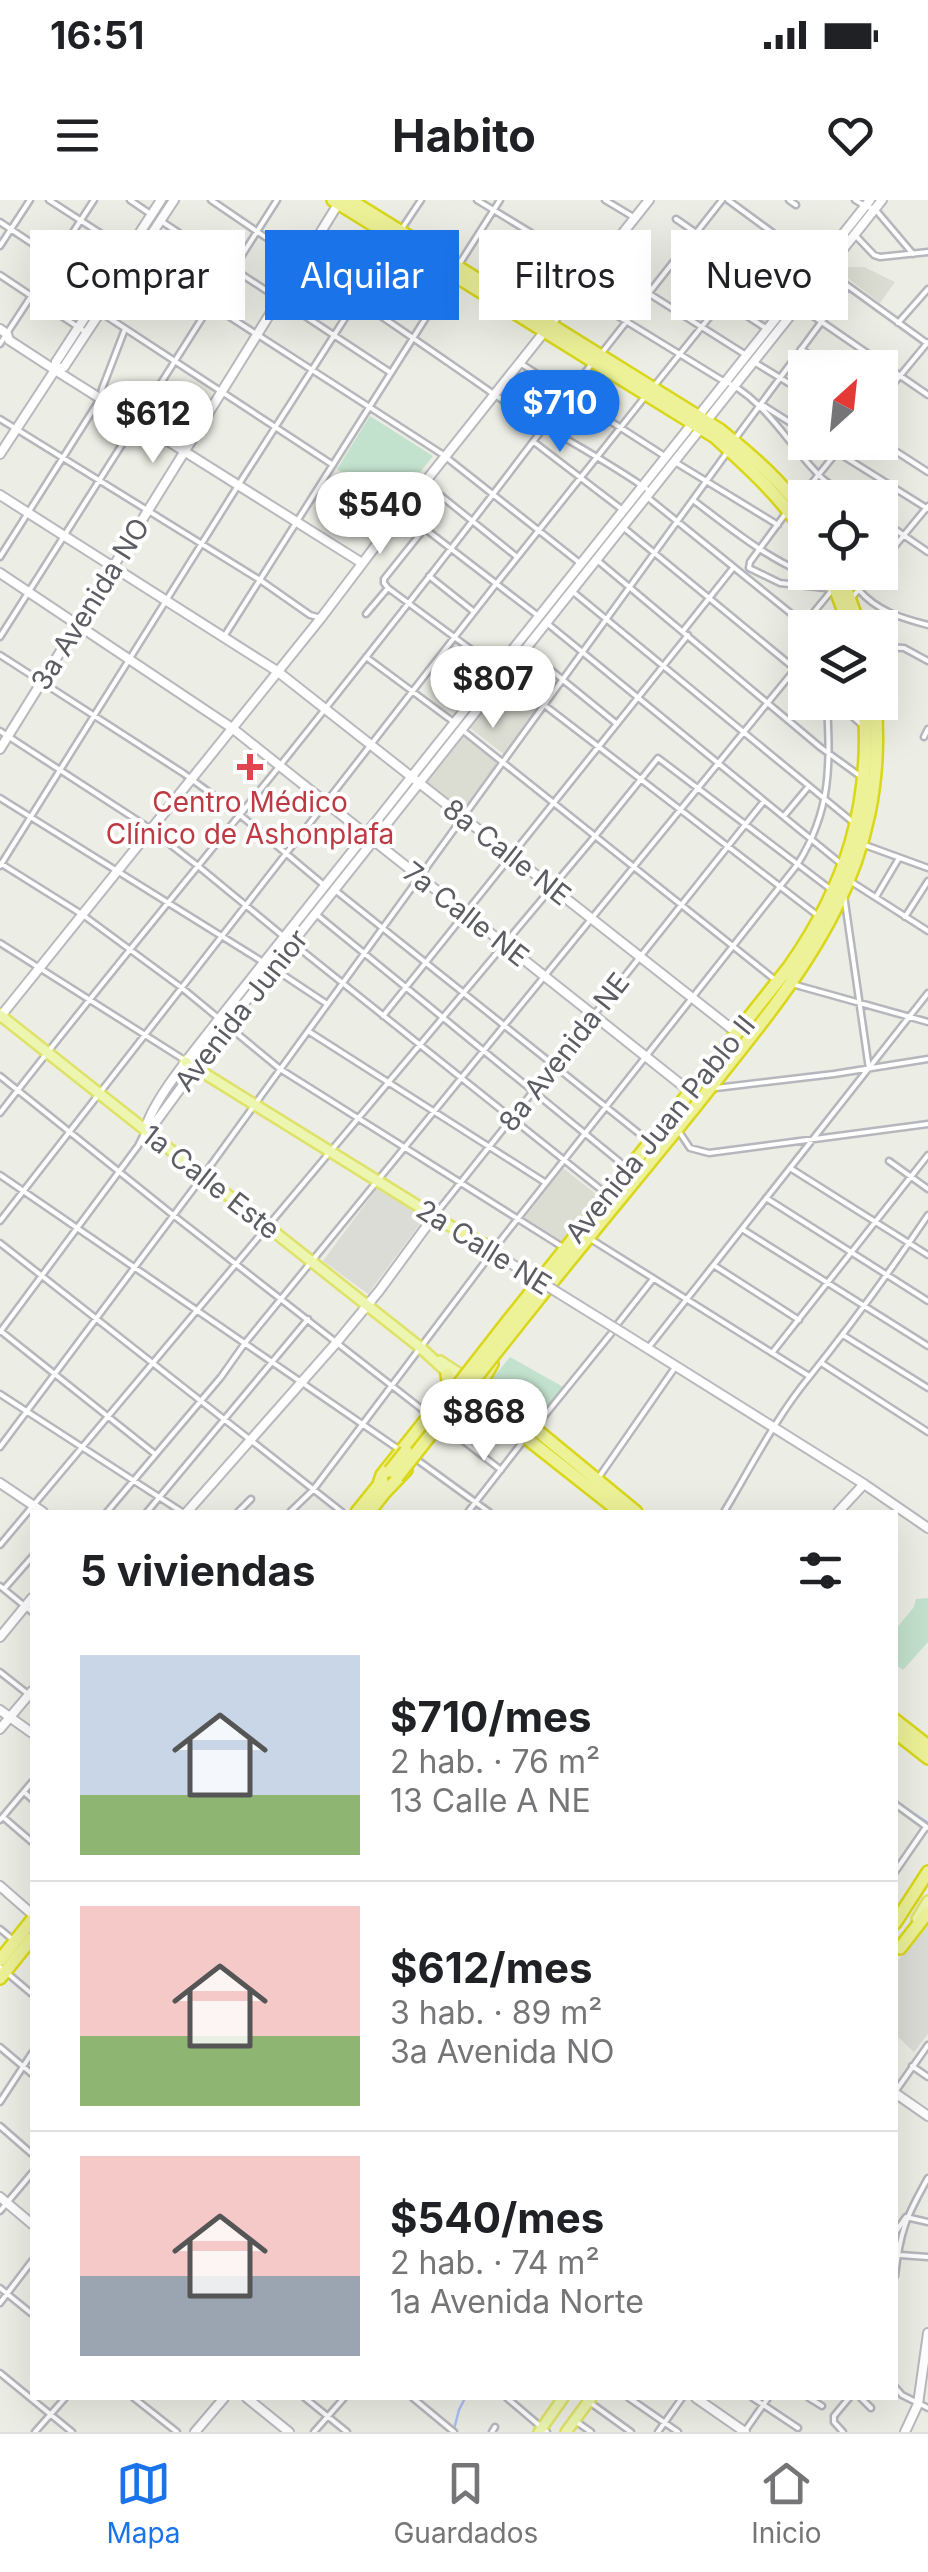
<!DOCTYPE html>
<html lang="es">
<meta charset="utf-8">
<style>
:root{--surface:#fff;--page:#f2f2f2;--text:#202124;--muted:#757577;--line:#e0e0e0;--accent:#1a73e8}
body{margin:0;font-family:Inter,sans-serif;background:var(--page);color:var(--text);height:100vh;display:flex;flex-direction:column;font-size:38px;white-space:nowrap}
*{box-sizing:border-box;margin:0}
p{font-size:32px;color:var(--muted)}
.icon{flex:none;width:55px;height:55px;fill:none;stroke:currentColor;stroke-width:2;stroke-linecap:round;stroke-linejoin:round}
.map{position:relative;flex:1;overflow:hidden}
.details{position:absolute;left:30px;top:1310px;width:868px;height:890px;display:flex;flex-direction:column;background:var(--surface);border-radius:0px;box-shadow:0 10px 40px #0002}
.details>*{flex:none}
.hud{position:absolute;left:30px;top:30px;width:870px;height:90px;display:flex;gap:20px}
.needle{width:65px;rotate:27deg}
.controls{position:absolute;left:788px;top:150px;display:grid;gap:20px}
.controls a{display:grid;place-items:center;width:110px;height:110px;border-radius:0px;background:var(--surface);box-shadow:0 10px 40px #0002;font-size:50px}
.price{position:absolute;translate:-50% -85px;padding:0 22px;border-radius:35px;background:#fff;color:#222;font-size:32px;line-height:65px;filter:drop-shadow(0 2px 5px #0008)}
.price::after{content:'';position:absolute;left:50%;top:60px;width:30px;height:22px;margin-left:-15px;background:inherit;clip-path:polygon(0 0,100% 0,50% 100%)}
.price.on{background:var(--accent);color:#fff}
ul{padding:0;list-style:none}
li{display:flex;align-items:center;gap:30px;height:250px;padding:0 50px}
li+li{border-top:2px solid var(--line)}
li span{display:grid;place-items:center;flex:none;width:280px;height:200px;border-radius:0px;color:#555}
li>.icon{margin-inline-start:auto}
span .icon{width:120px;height:120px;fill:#fffc;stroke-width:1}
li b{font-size:42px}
h2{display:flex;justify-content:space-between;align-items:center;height:120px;padding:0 50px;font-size:42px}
.chip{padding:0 35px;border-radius:0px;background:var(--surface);box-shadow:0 10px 40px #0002;font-size:35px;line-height:90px}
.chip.on{background:var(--accent);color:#fff}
.status{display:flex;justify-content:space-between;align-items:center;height:70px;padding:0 50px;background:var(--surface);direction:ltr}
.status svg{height:28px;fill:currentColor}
header{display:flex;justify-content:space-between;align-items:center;height:130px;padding:0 50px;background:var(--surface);font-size:45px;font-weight:700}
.menu{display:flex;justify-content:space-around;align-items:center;height:140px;border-top:2px solid var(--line);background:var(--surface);font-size:28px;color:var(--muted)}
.menu a{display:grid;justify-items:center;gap:5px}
.menu .on{color:var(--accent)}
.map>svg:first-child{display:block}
</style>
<div class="status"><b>16:51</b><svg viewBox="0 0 49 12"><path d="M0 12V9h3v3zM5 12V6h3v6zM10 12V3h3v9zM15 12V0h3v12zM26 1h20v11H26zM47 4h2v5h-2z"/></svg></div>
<header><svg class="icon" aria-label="menu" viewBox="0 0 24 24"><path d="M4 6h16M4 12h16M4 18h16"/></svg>Habito<svg class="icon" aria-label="heart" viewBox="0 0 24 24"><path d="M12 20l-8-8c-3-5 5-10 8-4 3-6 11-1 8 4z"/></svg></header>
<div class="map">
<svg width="928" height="2232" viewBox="0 0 928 2232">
<rect width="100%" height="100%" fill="#ecede4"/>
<path fill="#dcdcd6" d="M380,984L425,1017L368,1094L323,1061Z
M928,1719V1834L914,1852L895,1834V1765Z"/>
<path fill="#dcddd2" d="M842,59L847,67H864L895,82L880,103L833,67Z
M728,61L784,101L766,124L709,89Z
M503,482L541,511L506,556L469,527Z
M461,533L503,565L465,614L423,580Z
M563,968L601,998L562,1044L523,1020Z"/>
<path fill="#c3e2cd" d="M370,216L433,256L391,309L376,298L359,321L337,305L354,281L337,269Z
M510,1157L565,1188L534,1225L485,1187Z
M928,1398V1442L903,1470L895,1464V1430L914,1407L916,1399Z"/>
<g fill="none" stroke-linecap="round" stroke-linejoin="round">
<path stroke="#abbff6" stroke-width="2.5" d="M895,1601L928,1623
M454,2229L459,2210L465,2198"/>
<defs>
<path id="street" d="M49,0L442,254L581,364
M130,0L149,13
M211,0C306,65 401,129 495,195C546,230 601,256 651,292
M477,0L592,70
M605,0L635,18
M728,0L773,33
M789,0L796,5
M855,0L865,6L875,9L913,54
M676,19L760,77
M161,21L391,173
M0,22L111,96
M403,27L421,0
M856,36L874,55L880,57L928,52
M0,46L30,0
M599,62L746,155
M460,63L500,0
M819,65L928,144
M671,66L767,129
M376,70L432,105
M0,75L87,133
M577,91L720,179C765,197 789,247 823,279C831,286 840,291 849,298
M800,107L928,195
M103,114L333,265
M898,123L928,89
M0,144L94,0
M801,149L828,168
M601,154L722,0
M754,162L805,193
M520,163L666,257
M655,185L724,99
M880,200L928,142
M761,204L805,232
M0,219L260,380L310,415L321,418
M735,239L848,86
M880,241L928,272
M534,242L624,311
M821,242L928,309
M675,262L778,325
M425,283L517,357
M647,297L809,428
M799,299L845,242
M693,300C734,331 779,369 830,382
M402,311L537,415
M786,313L750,362L749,368L780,383L834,389
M880,319L928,352
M624,328L805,477
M0,357L100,199L102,189L125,129
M597,360L820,547L860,576
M880,364L928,306
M429,376L473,411
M388,388L496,468
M859,390C877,411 901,418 928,425
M572,391L854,623
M851,399L873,372
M366,414L388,388L384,383V379L424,329
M548,424L839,662
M804,424L833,389
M829,428L842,412
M683,431L733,368
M225,435L453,75
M0,437L277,0
M880,447L904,448L928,461
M525,449L617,524
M0,455L183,573L239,614L325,686
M366,457L455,523
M435,464L460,483
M508,477L817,715
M836,502L862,525
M461,529L774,779
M0,531L146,626L198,666L283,736
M924,537L928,529
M0,598L263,762
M784,616L809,586
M862,644L928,668
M0,663L83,715L182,788L280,869L561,1046
M0,666L239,284L395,40
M850,681L928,731
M335,690L646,939
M844,695L869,869
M876,697L899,658
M316,714L626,967
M905,717L928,681
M0,743L186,861
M295,745L604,992
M273,768L327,804
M792,784L928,822
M383,816L688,435
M308,831L546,983
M0,876L173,1015L428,1214
M716,888L834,874L928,859
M0,913C92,794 188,679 282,563C387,432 490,300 590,166
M680,933L690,948L709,953L928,924
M889,961L928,989
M790,968L928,1055
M0,975L397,1248
M766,998L928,1101
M434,1016L764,601
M0,1021L496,384L644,198
M742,1029L928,1146
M589,1038L809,1176
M0,1043L342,1312
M493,1050L797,665C832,610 830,565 827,502
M715,1066L799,1120
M616,1126L653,1079
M0,1132L138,946L144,934
M2,1132L155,1254
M843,1135L928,1188
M649,1147L928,793
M772,1153L928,955
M823,1164L928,1232
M0,1194L182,1312
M443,1225L501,1270
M537,1225L614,1130
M0,1247L203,976L726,254
M416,1259L489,1312
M599,1277L676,1166
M107,1312L221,1177L245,1143L805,457
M147,1312L308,1119
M238,1312L251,1299
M290,1312L313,1290L491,1054
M468,1312L524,1240
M724,1312C751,1267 776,1217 810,1176C852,1124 891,1070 928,1015
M0,1345L596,635L658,558L829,688
M0,1386L32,1412
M4,1389L32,1357
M0,1472L28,1494
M24,1592L32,1599
M895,1604L928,1628
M3,1617L32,1642
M0,1620L32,1582
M895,1672L926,1627
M0,1729L12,1739
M0,1767L32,1794
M0,1847L32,1874
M912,1866L928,1877
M895,1892L928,1845
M0,1902L32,1853
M0,1926L32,1954
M0,2011L32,1973
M895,2033L906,2017L928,2022
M900,2055L928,2057
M895,2076C900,2031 906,2017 928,1978
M0,2088L32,2114
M0,2103L32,2061
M0,2173L72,2232
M895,2187L902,2195L928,2208
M134,2198L177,2232
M305,2198L347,2232
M413,2198L454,2232
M507,2198L547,2232
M629,2198L678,2232
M753,2198L798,2228
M809,2198L822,2206
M861,2198L871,2208
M588,2201L631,2232
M574,2220L591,2232
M745,2231L768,2198
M35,2232L65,2198
M314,2232L344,2198
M492,2232L495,2227
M658,2232L682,2198
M843,2232L834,2222V2216L849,2198"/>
<path id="secondary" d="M0,129L7,134L9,140L55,170L362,363
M55,170L64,167L174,0
M0,254L55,170L56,162L161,0
M0,295L277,471L737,833
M0,373L232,528L693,894
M0,549L340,1
M0,817L321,418L402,311L649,0
M145,930L155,923L227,825L882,0
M145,930C154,897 198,847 219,819L870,0
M623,1133L864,1284L928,1328
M0,1283L43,1312
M187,1312L337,1142L379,1091L434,1016
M838,1312L864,1284
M0,1437L32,1398
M0,1510L32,1533
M0,1529L32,1491
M0,1686L32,1714
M895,1893L928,1916
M0,1997L32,2024
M247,2198L289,2232
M696,2198L745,2232
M195,2232L224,2198
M905,2232L918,2204L928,2133"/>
<path id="primary" d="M0,815L421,1148L463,1187
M186,862L468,1037
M440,1161L469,1180
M917,1719L928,1701
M539,2232L563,2198
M566,2232L591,2198"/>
<path id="highway" d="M333,0L715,237C749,268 780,296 805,334
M350,0L720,230C751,255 783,282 805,315
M829,372L850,428
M840,372L860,428
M463,1034L484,1045
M508,1121L789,767C847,685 872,603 864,502
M516,1127C574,1054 635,981 694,908C795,781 890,677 875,502
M492,1164L482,1181L487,1194L534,1228L636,1312
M455,1209L464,1200L477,1199L620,1312
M378,1287L382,1275L449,1191L447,1174
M385,1292L406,1270
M357,1312L382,1281
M369,1312L388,1288
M895,1520L928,1546
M895,1532L928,1558
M895,1723L928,1672
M900,1748L928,1712
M0,1760L32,1720
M0,1778L32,1738"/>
</defs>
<use href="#street" stroke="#b6b7bd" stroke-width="9"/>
<use href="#secondary" stroke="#b8b8bf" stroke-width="12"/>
<use href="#primary" stroke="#dfe268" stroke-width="14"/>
<use href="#highway" stroke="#d9d718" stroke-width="16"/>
<use href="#street" stroke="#fff" stroke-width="4"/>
<use href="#secondary" stroke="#fff" stroke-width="8"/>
<use href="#primary" stroke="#ecf6b0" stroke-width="9"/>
<use href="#highway" stroke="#edf197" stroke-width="11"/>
<defs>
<path id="secondary-bridge" d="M473,1040L623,1133"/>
<path id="highway-bridge" d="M430,1221L508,1121
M390,1271L406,1251
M397,1277L516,1127"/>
</defs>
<use href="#secondary-bridge" stroke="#b8b8bf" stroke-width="12" stroke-linecap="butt"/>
<use href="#highway-bridge" stroke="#d9d718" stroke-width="16" stroke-linecap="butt"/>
<use href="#secondary-bridge" stroke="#fff" stroke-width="8"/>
<use href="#highway-bridge" stroke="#edf197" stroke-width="11"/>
</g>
<path fill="#e0444e" stroke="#fff" stroke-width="4" d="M245 552h10v10h10v10h-10v10h-10v-10h-10v-10h10z"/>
<g text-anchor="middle" stroke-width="8" stroke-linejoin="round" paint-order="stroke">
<g font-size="28" fill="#5c5d63" stroke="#fff">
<text transform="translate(90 404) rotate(-58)" y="10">3a Avenida NO</text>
<text transform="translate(507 652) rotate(38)" y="10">8a Calle NE</text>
<text transform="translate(466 714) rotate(38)" y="10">7a Calle NE</text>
<text transform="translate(241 810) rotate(-52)" y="10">Avenida Junior</text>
<text transform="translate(564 852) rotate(-52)" y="10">8a Avenida NE</text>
<text transform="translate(660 929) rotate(-51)" y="10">Avenida Juan Pablo II</text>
<text transform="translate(211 982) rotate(38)" y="10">1a Calle Este</text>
<text transform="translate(484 1047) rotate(32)" y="10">2a Calle NE</text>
</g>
<g font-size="28" fill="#be3a42" stroke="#fff">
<text x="250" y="612">Centro Médico<tspan x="250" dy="32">Clínico de Ashonplafa</tspan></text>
</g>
</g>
</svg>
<div class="controls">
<a><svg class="needle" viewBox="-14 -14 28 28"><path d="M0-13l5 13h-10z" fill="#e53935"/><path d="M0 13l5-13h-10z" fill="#757577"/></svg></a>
<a><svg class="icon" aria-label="locate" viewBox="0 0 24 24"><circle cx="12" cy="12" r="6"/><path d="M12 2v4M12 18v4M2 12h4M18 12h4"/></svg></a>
<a><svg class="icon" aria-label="layers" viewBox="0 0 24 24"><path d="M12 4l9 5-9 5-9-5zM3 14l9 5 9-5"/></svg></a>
</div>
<b class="price on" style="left:560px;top:255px">$710</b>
<b class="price" style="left:153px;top:266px">$612</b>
<b class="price" style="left:380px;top:357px">$540</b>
<b class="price" style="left:493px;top:531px">$807</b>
<b class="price" style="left:484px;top:1264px">$868</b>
<div class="hud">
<a class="chip">Comprar</a>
<a class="chip on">Alquilar</a>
<a class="chip">Filtros</a>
<a class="chip">Nuevo</a>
</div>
<section class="details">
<h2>5 viviendas<svg class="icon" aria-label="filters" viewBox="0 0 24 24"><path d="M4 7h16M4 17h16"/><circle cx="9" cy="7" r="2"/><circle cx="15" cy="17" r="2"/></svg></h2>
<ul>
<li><span style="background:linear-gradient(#c9d6e8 70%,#8fb573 0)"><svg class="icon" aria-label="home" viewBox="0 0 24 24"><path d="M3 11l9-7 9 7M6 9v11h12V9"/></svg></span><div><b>$710/mes</b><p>2 hab. · 76 m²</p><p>13 Calle A NE</p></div></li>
<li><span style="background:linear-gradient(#f6c9c9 65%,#8fb573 0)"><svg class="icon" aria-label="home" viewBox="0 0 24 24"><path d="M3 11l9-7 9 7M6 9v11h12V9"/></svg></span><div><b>$612/mes</b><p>3 hab. · 89 m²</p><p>3a Avenida NO</p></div></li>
<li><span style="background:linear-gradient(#f6c9c9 60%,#9aa5b1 0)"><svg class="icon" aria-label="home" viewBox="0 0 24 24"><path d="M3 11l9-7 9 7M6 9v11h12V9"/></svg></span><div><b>$540/mes</b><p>2 hab. · 74 m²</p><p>1a Avenida Norte</p></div></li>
</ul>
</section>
</div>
<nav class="menu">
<a class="on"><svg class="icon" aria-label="map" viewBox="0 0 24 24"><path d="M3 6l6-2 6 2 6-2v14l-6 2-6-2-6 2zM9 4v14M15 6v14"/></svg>Mapa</a>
<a><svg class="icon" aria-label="saved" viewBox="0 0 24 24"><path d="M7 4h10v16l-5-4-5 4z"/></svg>Guardados</a>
<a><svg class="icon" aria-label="home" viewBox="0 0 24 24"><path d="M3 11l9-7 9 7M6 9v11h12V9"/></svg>Inicio</a>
</nav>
